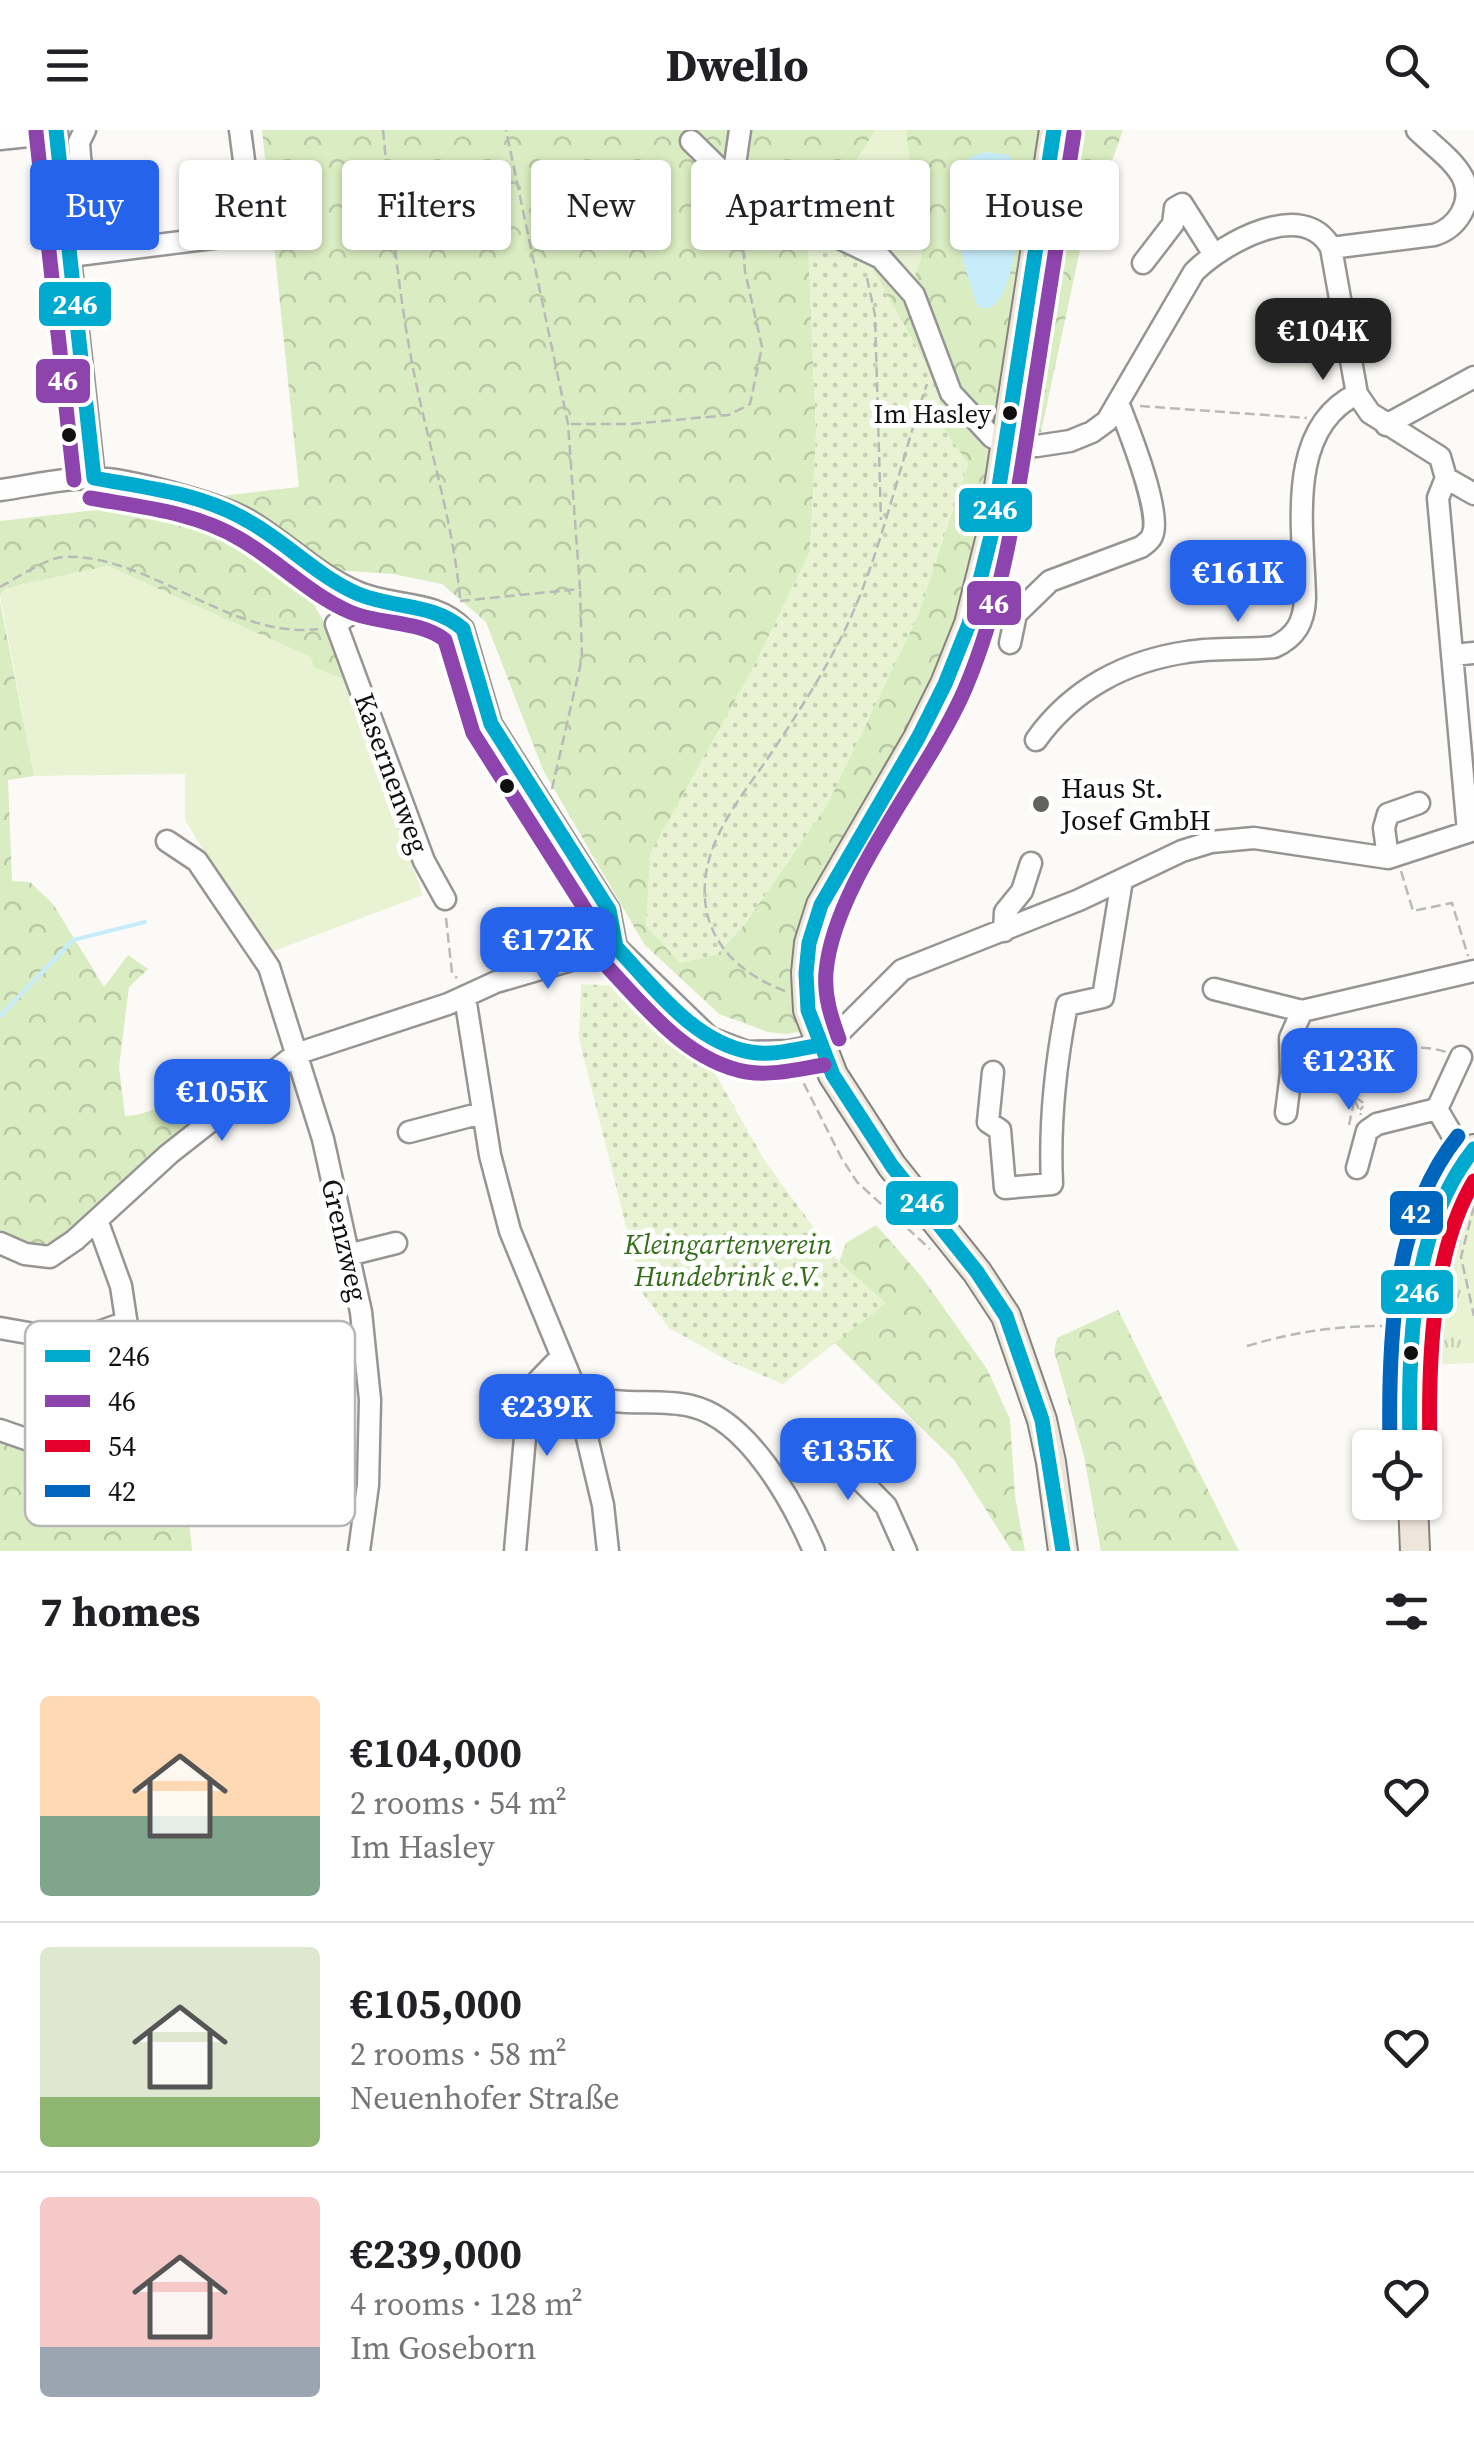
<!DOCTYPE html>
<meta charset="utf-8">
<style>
:root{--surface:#fff;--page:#f6f6f6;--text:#202124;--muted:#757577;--line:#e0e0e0;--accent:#2563eb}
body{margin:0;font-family:"Source Serif 4",serif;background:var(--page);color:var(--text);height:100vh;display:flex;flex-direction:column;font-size:38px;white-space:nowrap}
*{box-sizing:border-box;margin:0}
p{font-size:32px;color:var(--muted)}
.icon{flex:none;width:55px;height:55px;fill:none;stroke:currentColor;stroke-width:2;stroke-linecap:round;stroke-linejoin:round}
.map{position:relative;height:1421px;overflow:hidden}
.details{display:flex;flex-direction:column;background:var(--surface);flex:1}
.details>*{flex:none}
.top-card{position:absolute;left:30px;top:30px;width:1415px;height:90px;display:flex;gap:20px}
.tools{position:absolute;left:1352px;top:1300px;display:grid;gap:20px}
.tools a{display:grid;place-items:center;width:90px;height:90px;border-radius:10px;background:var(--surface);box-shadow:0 2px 8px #0004;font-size:50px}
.price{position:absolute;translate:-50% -85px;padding:0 22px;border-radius:20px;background:var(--accent);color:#fff;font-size:32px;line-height:65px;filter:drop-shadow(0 2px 5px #0008)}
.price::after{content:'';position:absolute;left:50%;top:60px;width:30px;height:22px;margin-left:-15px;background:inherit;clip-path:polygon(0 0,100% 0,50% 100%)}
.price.current{background:#222;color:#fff}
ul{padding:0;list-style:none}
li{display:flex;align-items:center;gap:30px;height:250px;padding:0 40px}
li+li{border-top:2px solid var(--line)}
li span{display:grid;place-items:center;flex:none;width:280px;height:200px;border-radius:10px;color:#555}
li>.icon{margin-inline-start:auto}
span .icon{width:120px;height:120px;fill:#fffc;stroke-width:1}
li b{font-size:42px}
h2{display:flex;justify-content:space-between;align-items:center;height:120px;padding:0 40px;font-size:42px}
.tag{padding:0 35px;border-radius:10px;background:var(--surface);box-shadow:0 2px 8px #0004;font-size:35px;line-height:90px}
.tag.current{background:var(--accent);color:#fff}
header{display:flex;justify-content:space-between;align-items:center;height:130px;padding:0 40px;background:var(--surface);font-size:45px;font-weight:700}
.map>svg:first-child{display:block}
</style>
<header><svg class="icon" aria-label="menu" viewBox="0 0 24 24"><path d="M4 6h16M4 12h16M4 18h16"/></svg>Dwello<svg class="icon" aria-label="search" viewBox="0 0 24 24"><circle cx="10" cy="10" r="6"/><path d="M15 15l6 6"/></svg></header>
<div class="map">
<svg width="1474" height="1421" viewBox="0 0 1474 1421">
<defs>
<pattern id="forest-crowns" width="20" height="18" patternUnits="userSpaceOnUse" patternTransform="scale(2.5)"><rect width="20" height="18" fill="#daecc1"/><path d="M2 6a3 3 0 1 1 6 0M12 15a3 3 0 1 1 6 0" fill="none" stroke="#bac9a5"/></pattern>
<pattern id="park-tufts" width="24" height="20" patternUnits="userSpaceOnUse" patternTransform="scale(2.5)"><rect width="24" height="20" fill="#e9f3d4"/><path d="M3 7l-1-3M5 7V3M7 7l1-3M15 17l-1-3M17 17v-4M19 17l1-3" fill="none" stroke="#c7cfb5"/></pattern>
<pattern id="garden-dots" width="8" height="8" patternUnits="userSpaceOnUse" patternTransform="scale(2.5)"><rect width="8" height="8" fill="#e9f3d4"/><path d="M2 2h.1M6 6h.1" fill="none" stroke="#c7cfb5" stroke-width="1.8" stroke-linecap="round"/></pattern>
</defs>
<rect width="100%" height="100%" fill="#fcfaf6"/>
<path fill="#e9f3d4" d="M875,0H906L922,126L914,148L894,131L817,90Z
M106,436L312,527L314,537L346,550L423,765L266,824L185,690V644L34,646L0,465L6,458Z"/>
<path fill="url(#forest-crowns)" d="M262,0H875L808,108L816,303L810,422L756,532L716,825L744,795L827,675L918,485L968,334L941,295L939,267L924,231L868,131L914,148L922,126L906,0H1123L1080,120L1034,335L982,502L923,655L862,738L837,787L822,857L835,896L786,904L768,902L719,884L644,814L543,640L486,492L442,454L393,444L292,437L327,497L346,550L314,537L311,527L107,436L6,458L0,465V391L299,357Z
M0,471L34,646L8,650L12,751L30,752L53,774L104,857L128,825L148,839L129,857L119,937L125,986C149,986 164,971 188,967L202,986L140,1034L60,1111L31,1116L0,1100Z
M876,1095L921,1146L987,1239L1010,1289L1015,1366L1025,1421H1012L955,1331L835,1213L885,1173L839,1132L846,1113Z
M1118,1180L1224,1392L1239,1421H1101L1084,1326L1054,1221L1057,1208Z
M0,1312L189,1387L192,1421H0Z"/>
<path fill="url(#park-tufts)" d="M1474,1042V1233L1426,1235C1432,1170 1434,1098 1474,1042Z"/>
<path fill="url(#garden-dots)" d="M808,108L868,131L924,231L939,267L941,295L968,333L918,486L827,675L744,795L716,825L680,833L646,796L650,724L756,532L810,422L816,303Z
M581,854L637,857L706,927L765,1031L839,1132L886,1173L783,1254L730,1232L669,1198L643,1164L579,909Z"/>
<path fill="#c8edfa" d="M984,22L1009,25C1014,35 1020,44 1021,54C1024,78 1013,162 994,175C987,180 985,178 978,177C966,145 937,55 969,28C970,27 983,23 984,22Z"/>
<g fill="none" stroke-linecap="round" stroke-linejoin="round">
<path stroke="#c8edfa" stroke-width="4" d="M0,886L73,810L145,792"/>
<defs>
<path id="minor" d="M56,0L94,348
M85,0L79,12L80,27L92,123
M0,9L57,3
M691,11L743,62L881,128L914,165L951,263L992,307L1006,315L1037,316L1070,311L1092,302L1107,291L1194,142C1223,113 1304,67 1331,118L1357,264L1370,283L1440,327L1446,348L1474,364
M732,55L740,0
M1331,118L1434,105C1457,98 1474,73 1463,48C1454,30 1431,14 1417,0
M70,126L229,106C243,98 249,93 250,76L240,0
M1143,133L1173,94L1175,78L1182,74L1213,123
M1386,295L1474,247
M1446,348L1438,368L1468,702
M0,360C30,356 62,348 92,348C127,348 217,373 248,390C286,412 315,444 357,462C393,478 435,469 463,499L491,594L609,780L616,817
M372,469L336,494L424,731L445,769
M1010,513L1016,484L1050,451L1141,417C1145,414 1150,411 1152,406C1163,385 1128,298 1119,275
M1452,525L1474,523
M1036,610C1072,559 1126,531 1187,522C1216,517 1245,520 1274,517C1296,507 1304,492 1305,469C1304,402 1284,299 1357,264
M167,711L197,731L269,837L323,1009L361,1182L370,1270L368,1355L359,1421
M1388,728L1384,698L1388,684L1419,673
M1004,801L1005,782L1022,761L1031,733
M616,817L710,908L747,922L789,921L820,915L836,906L902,840L1079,770L1182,721L1211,712L1254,708L1388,728L1474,700
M1214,859L1302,881L1474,841
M465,867L490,1025L510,1101L576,1261L603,1375L608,1421
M1461,927L1437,979L1465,1027
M993,942L988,992L1000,1000L1005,1058L1052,1054C1049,992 1055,936 1067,875L1103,867L1122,750
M1286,983L1291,943L1290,908L1302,881
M409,1002L482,983
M1357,1038L1367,1001L1377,994L1437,979
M0,1113L25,1124L50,1127L75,1110L169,1024L296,924L448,874L496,852L616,817
M348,1125L396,1113
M0,1198L74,1211L124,1193
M576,1261C588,1264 601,1269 614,1271C640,1274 665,1270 691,1276C748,1289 793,1372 814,1421
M0,1300L86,1330L101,1334L123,1329L142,1294L121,1156L97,1090
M817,1306L886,1376L906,1421
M515,1421L528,1273L538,1251L561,1227"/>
<path id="major" d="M1054,0L992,402L969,494L945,554L918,608L821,775L809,813L806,843L808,880L833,945L892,1036L977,1142L1006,1186L1042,1290L1051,1332L1063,1421
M1410,1318C1406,1245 1417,1068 1474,1019
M1413,1372L1415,1421"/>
</defs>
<use href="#minor" stroke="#969594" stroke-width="25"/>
<use href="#major" stroke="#848381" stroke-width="32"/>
<path stroke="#b9b9b8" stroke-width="2.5" stroke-dasharray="10 5" stroke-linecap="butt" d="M383,0C391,82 398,163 414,243C429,318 453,392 460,468
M867,148L875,185L881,390
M1140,276L1307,288
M571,294H631L729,285L750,274L762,217L745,141L740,78
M0,457C14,449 48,428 62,427C148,422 230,510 318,499
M460,471L580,459L568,294L506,0
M552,659L582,528L580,461
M1401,741L1413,781L1452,773L1468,826
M446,788L452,843L457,848
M785,861C737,843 701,808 705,753C708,703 747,660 774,619C802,577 830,533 851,487C883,415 901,329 927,254
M797,940L842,1029L857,1052L930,1119
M1357,941L1359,949L1353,965L1361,985
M1309,955C1361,960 1383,902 1446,922
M1310,958L1351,964
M1355,967L1365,974L1360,980
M1474,1076L1461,1127L1474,1186
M1247,1216C1297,1201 1342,1195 1393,1196"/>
<use href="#minor" stroke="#fffefe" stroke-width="20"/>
<use href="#major" stroke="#eee6da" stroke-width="28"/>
<path stroke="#b9b9b8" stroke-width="2.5" stroke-dasharray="10 5" stroke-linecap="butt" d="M1330,961L1355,967L1349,995"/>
<defs>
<path id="bus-1" d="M56,0L94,348
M1054,0L992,402L969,494L945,554L918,608L821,775L809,813L806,843L808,880L833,945L892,1036L977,1142L1006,1186L1042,1290L1063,1421
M94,348C146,358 201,363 248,391C286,412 316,445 356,463C392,479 432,472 463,499L491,594L609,780L616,817
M616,817C653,856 693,912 750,922C773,926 798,919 820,915
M1410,1318C1408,1219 1410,1099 1474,1019"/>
<path id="bus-2" d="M36,2L74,350
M90,368C141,377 195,382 240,409C278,431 309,464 350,482C380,495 419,490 445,510L473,603L590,787L596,821
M602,831C642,873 685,931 747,942C772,946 799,939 824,935
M839,909C831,887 824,866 826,842C834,752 928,645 965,559C1004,467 1017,370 1032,272C1046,183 1060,93 1074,3"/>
<path id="bus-3" d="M1430,1318C1428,1235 1431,1123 1474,1051"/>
<path id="bus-4" d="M1390,1318C1388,1214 1391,1090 1458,1006"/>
</defs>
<use href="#bus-1" stroke="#fff" stroke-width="22"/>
<use href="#bus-2" stroke="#fff" stroke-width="22"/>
<use href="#bus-3" stroke="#fff" stroke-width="22"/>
<use href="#bus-4" stroke="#fff" stroke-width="22"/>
<use href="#bus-1" stroke="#00a9ce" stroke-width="15"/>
<use href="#bus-2" stroke="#8e44ad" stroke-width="15"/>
<use href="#bus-3" stroke="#e4002b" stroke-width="15"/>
<use href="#bus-4" stroke="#0065bd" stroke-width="15"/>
</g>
<g fill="#101010" stroke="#fff" stroke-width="4">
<circle cx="1010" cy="283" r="9"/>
<circle cx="69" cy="305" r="9"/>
<circle cx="507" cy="656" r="9"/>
<circle cx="1411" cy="1223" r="9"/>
</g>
<circle fill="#636260" stroke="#fff" stroke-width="4" cx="1041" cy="674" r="10"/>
<g text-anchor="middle" stroke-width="10" stroke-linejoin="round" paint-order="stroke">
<g font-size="26" fill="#101010" stroke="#fff" text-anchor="end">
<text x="991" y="293">Im Hasley</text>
</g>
<g font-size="28" fill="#101010" stroke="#fff">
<text transform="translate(392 643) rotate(70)" y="10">Kasernenweg</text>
<text transform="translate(345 1110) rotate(77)" y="10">Grenzweg</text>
</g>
<g font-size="28" fill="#101010" stroke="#fff" text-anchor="start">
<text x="1061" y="668">Haus St.<tspan x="1061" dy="32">Josef GmbH</tspan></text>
</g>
<g font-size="28" font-style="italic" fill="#346e19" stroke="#fff">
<text x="728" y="1124">Kleingartenverein<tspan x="728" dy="32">Hundebrink e.V.</tspan></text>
</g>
</g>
<rect x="25" y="1191" width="330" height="205" rx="15" fill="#fff" stroke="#b7b7b7" stroke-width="2.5"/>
<rect x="45" y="1220" width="45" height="12" fill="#00a9ce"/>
<rect x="45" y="1265" width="45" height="12" fill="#8e44ad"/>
<rect x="45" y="1310" width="45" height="12" fill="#e4002b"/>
<rect x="45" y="1355" width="45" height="12" fill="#0065bd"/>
<g font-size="28" fill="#101010">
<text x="108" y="1236">246</text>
<text x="108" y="1281">46</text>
<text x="108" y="1326">54</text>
<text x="108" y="1371">42</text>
</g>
<g stroke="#fff" stroke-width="4">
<rect x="37" y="150" width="76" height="48" rx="10" fill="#00a9ce"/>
<rect x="34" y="227" width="58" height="48" rx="10" fill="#8e44ad"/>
<rect x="957" y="356" width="77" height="48" rx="10" fill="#00a9ce"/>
<rect x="965" y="449" width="58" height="48" rx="10" fill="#8e44ad"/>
<rect x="884" y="1049" width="76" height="48" rx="10" fill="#00a9ce"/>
<rect x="1388" y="1059" width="57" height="48" rx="10" fill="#0065bd"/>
<rect x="1379" y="1138" width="76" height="48" rx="10" fill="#00a9ce"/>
</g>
<g font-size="28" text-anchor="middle" font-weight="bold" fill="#fff">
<text x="75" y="184">246</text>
<text x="63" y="260">46</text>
<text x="995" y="389">246</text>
<text x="994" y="483">46</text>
<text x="922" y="1082">246</text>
<text x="1416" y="1093">42</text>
<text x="1417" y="1172">246</text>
</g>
</svg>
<div class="tools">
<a><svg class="icon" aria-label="locate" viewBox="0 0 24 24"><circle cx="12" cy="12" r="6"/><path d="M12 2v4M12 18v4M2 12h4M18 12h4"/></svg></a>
</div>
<b class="price current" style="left:1323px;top:253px">€104K</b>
<b class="price" style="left:1238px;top:495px">€161K</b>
<b class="price" style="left:548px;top:862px">€172K</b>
<b class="price" style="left:1349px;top:983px">€123K</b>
<b class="price" style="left:222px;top:1014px">€105K</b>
<b class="price" style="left:547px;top:1329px">€239K</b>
<b class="price" style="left:848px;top:1373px">€135K</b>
<div class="top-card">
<a class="tag current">Buy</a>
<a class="tag">Rent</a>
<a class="tag">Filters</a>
<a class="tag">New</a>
<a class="tag">Apartment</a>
<a class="tag">House</a>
</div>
</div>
<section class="details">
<h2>7 homes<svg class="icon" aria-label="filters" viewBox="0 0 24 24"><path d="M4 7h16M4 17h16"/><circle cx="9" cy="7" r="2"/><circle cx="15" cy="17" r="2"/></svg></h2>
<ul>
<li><span style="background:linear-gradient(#ffd9b3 60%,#7fa58c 0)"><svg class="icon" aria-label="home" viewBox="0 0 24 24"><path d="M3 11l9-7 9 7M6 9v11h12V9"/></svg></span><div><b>€104,000</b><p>2 rooms · 54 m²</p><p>Im Hasley</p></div><svg class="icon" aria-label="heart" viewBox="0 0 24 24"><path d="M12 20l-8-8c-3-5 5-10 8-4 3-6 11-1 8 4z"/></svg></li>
<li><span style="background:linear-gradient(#dfe7d0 75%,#8fb573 0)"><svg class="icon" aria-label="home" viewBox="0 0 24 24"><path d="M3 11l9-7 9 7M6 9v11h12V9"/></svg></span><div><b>€105,000</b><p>2 rooms · 58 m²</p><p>Neuenhofer Straße</p></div><svg class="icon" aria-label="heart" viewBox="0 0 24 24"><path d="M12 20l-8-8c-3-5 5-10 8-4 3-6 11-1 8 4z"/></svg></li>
<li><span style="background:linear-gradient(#f6c9c9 75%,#9aa5b1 0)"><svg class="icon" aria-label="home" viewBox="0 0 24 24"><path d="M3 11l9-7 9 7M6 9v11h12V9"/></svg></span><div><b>€239,000</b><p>4 rooms · 128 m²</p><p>Im Goseborn</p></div><svg class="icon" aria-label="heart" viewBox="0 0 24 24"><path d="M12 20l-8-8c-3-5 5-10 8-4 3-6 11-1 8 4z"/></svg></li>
</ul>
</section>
